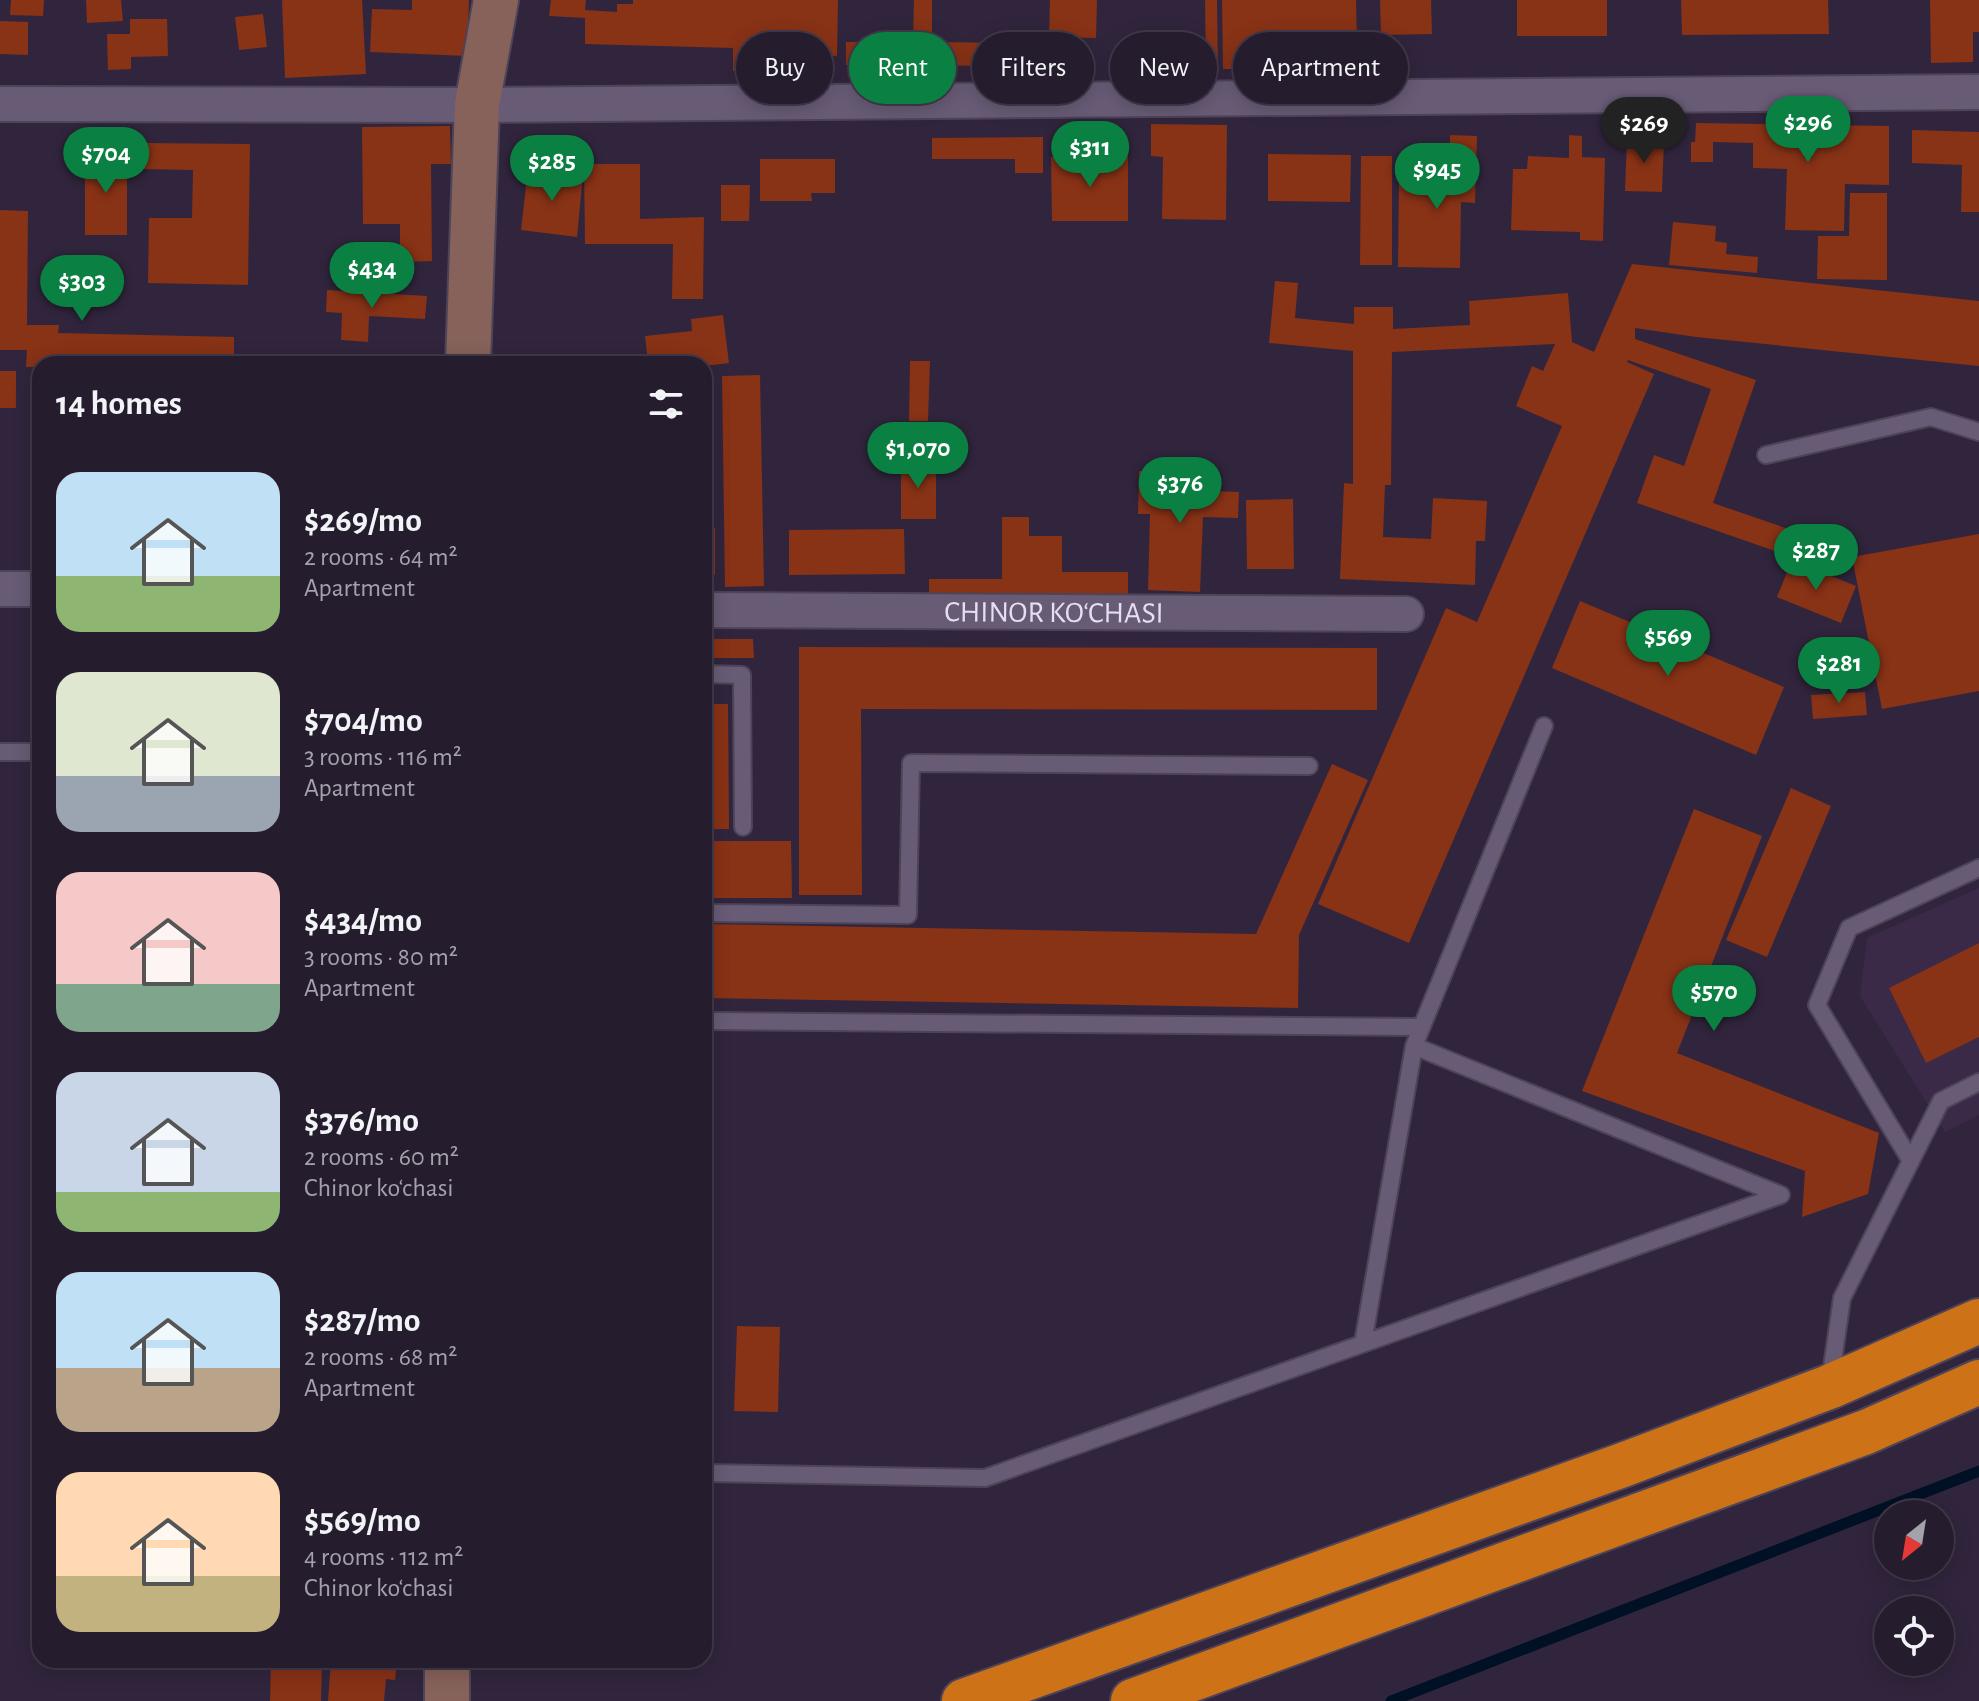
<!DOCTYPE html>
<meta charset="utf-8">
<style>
:root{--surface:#251c2e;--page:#2d2536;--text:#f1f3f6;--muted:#a3a1aa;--line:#423a4a;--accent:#0b8043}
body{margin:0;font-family:"Alegreya Sans",sans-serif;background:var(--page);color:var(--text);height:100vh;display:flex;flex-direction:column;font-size:30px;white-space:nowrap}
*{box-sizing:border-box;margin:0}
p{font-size:26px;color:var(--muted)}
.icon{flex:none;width:44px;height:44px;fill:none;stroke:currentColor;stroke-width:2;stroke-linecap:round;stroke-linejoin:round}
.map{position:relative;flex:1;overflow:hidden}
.drawer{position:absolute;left:32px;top:356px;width:680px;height:1312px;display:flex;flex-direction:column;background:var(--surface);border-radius:24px;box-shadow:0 4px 20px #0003,0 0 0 2px var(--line)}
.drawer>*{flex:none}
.top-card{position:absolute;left:736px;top:32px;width:760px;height:72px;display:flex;gap:16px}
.needle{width:52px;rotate:210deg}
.buttons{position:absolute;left:1874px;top:1500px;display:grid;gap:16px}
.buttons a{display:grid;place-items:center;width:80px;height:80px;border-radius:50%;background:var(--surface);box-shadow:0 4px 20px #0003,0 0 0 2px var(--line);font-size:40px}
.price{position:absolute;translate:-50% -68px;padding:0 18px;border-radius:28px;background:var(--accent);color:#fff;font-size:26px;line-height:52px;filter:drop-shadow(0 2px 4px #0008)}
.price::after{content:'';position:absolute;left:50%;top:48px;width:24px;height:18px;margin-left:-12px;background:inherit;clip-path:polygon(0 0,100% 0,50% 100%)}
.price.active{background:#222;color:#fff}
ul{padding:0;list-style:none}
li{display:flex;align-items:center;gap:24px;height:200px;padding:0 24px}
li span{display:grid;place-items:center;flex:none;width:224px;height:160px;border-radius:24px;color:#555}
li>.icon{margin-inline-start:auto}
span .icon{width:96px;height:96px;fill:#fffc;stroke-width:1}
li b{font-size:34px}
h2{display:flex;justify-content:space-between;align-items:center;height:96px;padding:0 24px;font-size:34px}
.pill{padding:0 28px;border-radius:36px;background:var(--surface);box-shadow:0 4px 20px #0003,0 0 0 2px var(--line);font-size:28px;line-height:72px}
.pill.active{background:var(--accent);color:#fff}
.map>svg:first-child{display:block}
</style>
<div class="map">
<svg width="1979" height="1701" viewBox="0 0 1979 1701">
<rect width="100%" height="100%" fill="#31253d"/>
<path fill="#3a2a48" d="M1979,888V1115L1945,1132L1860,996L1867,938Z"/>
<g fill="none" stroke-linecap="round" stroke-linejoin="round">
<path stroke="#001125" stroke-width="11" d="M1391,1701L1979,1471"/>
</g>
<path fill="#883216" d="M11,0H44L43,16L10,15Z
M86,0H121L123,21L87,23Z
M282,0H362L366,74L285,78Z
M412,0H469L467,56L370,52L372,9L412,10Z
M551,0H586L585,10L617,12V4H633V0H838L837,56L789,54V72L733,71V48L585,44V18L549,16Z
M914,0H932V42L1026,43V66L846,65V42H913Z
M1050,0H1097L1096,38L1049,37Z
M1205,0H1217L1218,71L1206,72Z
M1222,0H1356L1357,44L1265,45V69H1223Z
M1380,0H1431L1432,34L1381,35Z
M1517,0H1607V36H1517Z
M1681,0H1828L1829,34L1682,35Z
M1930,0H1979V32H1973V62L1931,63Z
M263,14L267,47L239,50L235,17Z
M130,19H167L168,56L131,57V69L108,70L107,34H130Z
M0,21L28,22V55L0,54Z
M1696,123L1889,126V185L1845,184L1844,231L1785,230L1787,169L1753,168V143L1713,142V162H1691V142H1695Z
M1151,124L1227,125L1226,220L1162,219L1163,157L1151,156Z
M450,126L451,164H431L432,261L400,262V224H363L362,127Z
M1912,130L1979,132V212H1961L1962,165L1912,163Z
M1450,135L1477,136L1475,203L1461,202L1460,268L1398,267L1399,178H1427V188L1449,189Z
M1569,135L1582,136V157L1605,158L1603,241L1580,240V232L1511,230L1513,169H1527L1528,156L1569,158Z
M1043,137V173H1015V159H932V138Z
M1627,138L1664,140L1662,192L1625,191Z
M141,143L250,144L248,285L148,283L149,218H192L193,170L141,169Z
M1268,154L1351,155L1350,202L1268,201Z
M85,155L127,156V235H85Z
M1361,156H1392V265H1360Z
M1051,157H1128V221H1052Z
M760,159H835V193H811L812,201H760Z
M584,164H640V219L704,217L703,299H672L673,244H585Z
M528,169L583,175L577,237L521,230Z
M721,185H750L749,221H721Z
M1850,193H1887V280L1817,279L1818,236H1849Z
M0,210L28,211L27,325H59L58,333L234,337V364H40V367H26L27,350H0Z
M1673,222L1716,226L1715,241L1727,243L1726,254L1758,257L1757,273L1669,265Z
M1632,264L1979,301V366L1696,337L1635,328V339L1756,380L1713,503L1800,533L1792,557L1637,503L1654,455L1684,466L1711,389L1628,360L1627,362L1654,374L1409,943L1318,904L1446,608L1477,622L1562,426L1516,406L1532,366L1543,371L1555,344L1392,352L1391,485H1385L1383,537L1431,539L1433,498L1487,501L1485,541H1476L1475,585L1340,579L1344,483L1353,484V351L1269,343L1275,281L1298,283L1295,318L1354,324V307H1393V329L1470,325L1469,301L1568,293L1572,342L1594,352Z
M327,290L427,296L425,319L369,316L368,342L341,340L342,313L326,312Z
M723,315L729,363L704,366L696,364L695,358L648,363L645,336L692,331L691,319Z
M910,361H930L928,421H909Z
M0,371H16V408H0Z
M760,375L764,586L725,587L722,376Z
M901,461L936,462V519H901Z
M1139,471L1215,474L1214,491L1239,492L1238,518L1203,517L1200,592L1148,590L1150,514H1138Z
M1293,499L1294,569H1247L1246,500Z
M1002,517H1029V536H1062V572H1128V600H929V579H1002Z
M704,528H715V575H704Z
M904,529L905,574L789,575V530Z
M1979,534V691L1882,709L1852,557Z
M1792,560L1856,586L1841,623L1777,597Z
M1580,601L1784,687L1756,755L1552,668Z
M704,639H753L754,658H704Z
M799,647L1377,648V710L861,709L862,895H799Z
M1865,692L1867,715L1813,719L1811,695Z
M704,704H728L729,829H704Z
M1332,764L1368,780L1299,935L1298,1008L704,998V924L1256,934Z
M1791,788L1831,806L1767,957L1726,940Z
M1694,809L1762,836L1677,1053L1879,1133L1868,1194L1802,1217L1805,1171L1582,1091Z
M704,841H791L792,898H704Z
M1979,943V1037L1926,1063L1889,988Z
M737,1326L780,1327L778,1412L734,1411Z
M271,1660H322L321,1701H270Z
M331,1660H397L395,1680L386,1679L384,1701H328Z"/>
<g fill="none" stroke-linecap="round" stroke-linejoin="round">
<defs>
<path id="lane" d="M1766,455L1931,417L1979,432
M704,674L742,675L743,827
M0,752H35L40,745
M704,913L908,915L911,763L1309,766
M704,1021L1421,1027
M1911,1161L1817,1005L1849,928L1979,868
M1363,1343L1414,1046
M1830,1381L1842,1298L1941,1101L1979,1082
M704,1473L985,1478L1781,1195L1414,1046L1544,726"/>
<g id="street">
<path d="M0,104L477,105L1979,92"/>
<path d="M0,589H40"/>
<path id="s1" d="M704,610L1406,614"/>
</g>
<path id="secondary" d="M468,364L477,105L496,0
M447,1701V1660"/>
<path id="highway" d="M964,1701L1620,1466L1829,1387L1979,1321
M1133,1701L1866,1432L1979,1382"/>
</defs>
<use href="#lane" stroke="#4e4458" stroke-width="20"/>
<use href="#street" stroke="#4e4458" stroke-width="38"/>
<use href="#secondary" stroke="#4e4458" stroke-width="48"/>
<use href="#highway" stroke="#4e4458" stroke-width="48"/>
<use href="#lane" stroke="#685b76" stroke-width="16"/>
<use href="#street" stroke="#685b76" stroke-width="34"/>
<use href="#secondary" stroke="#86625a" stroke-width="44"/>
<use href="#highway" stroke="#cd7217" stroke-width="44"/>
</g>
<g text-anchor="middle" stroke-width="7" stroke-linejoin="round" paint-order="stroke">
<g font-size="30" fill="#e6dfef" stroke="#281b32">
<text dy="10" stroke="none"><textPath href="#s1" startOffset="350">CHINOR KO‘CHASI</textPath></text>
</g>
</g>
</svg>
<div class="buttons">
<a><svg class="needle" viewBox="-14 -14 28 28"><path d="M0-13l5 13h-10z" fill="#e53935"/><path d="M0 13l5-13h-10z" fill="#a3a1aa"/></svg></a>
<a><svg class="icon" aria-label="locate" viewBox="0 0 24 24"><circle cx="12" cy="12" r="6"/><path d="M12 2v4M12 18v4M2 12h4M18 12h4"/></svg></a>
</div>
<b class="price" style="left:1808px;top:164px">$296</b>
<b class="price active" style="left:1644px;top:165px">$269</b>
<b class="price" style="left:1090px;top:189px">$311</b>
<b class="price" style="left:106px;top:195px">$704</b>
<b class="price" style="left:552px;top:203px">$285</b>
<b class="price" style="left:1437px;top:211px">$945</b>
<b class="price" style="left:372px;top:310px">$434</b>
<b class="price" style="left:82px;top:323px">$303</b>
<b class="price" style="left:918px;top:490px">$1,070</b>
<b class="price" style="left:1180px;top:525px">$376</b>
<b class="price" style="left:1816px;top:592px">$287</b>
<b class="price" style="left:1668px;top:678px">$569</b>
<b class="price" style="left:1839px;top:705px">$281</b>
<b class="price" style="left:1714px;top:1033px">$570</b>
<div class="top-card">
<a class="pill">Buy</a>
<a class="pill active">Rent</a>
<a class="pill">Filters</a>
<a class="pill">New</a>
<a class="pill">Apartment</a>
</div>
<section class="drawer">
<h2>14 homes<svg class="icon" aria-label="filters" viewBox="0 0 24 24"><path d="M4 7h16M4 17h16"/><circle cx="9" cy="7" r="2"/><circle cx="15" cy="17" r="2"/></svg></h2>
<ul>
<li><span style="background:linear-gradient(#bfe0f5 65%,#8fb573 0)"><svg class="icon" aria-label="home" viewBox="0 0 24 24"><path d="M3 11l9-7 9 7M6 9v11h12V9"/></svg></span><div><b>$269/mo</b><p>2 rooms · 64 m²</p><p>Apartment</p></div></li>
<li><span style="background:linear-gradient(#dfe7d0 65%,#9aa5b1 0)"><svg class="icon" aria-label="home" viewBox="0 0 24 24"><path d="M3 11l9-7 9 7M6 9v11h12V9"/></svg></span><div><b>$704/mo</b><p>3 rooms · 116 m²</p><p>Apartment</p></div></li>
<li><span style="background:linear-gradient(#f6c9c9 70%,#7fa58c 0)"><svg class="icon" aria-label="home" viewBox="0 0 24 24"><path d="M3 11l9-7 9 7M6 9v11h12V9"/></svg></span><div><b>$434/mo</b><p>3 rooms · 80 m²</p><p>Apartment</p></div></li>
<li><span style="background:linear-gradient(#c9d6e8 75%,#8fb573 0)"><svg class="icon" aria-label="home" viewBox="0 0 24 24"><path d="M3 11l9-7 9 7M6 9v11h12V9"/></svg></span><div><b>$376/mo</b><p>2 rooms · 60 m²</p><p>Chinor ko‘chasi</p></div></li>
<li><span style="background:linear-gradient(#bfe0f5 60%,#b9a48a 0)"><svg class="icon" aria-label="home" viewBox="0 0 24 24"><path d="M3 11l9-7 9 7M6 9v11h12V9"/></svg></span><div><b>$287/mo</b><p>2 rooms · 68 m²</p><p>Apartment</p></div></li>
<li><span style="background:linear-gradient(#ffd9b3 65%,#c2b280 0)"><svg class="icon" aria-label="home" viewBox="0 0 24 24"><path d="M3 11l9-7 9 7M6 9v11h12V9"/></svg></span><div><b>$569/mo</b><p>4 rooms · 112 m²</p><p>Chinor ko‘chasi</p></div></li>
</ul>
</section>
</div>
